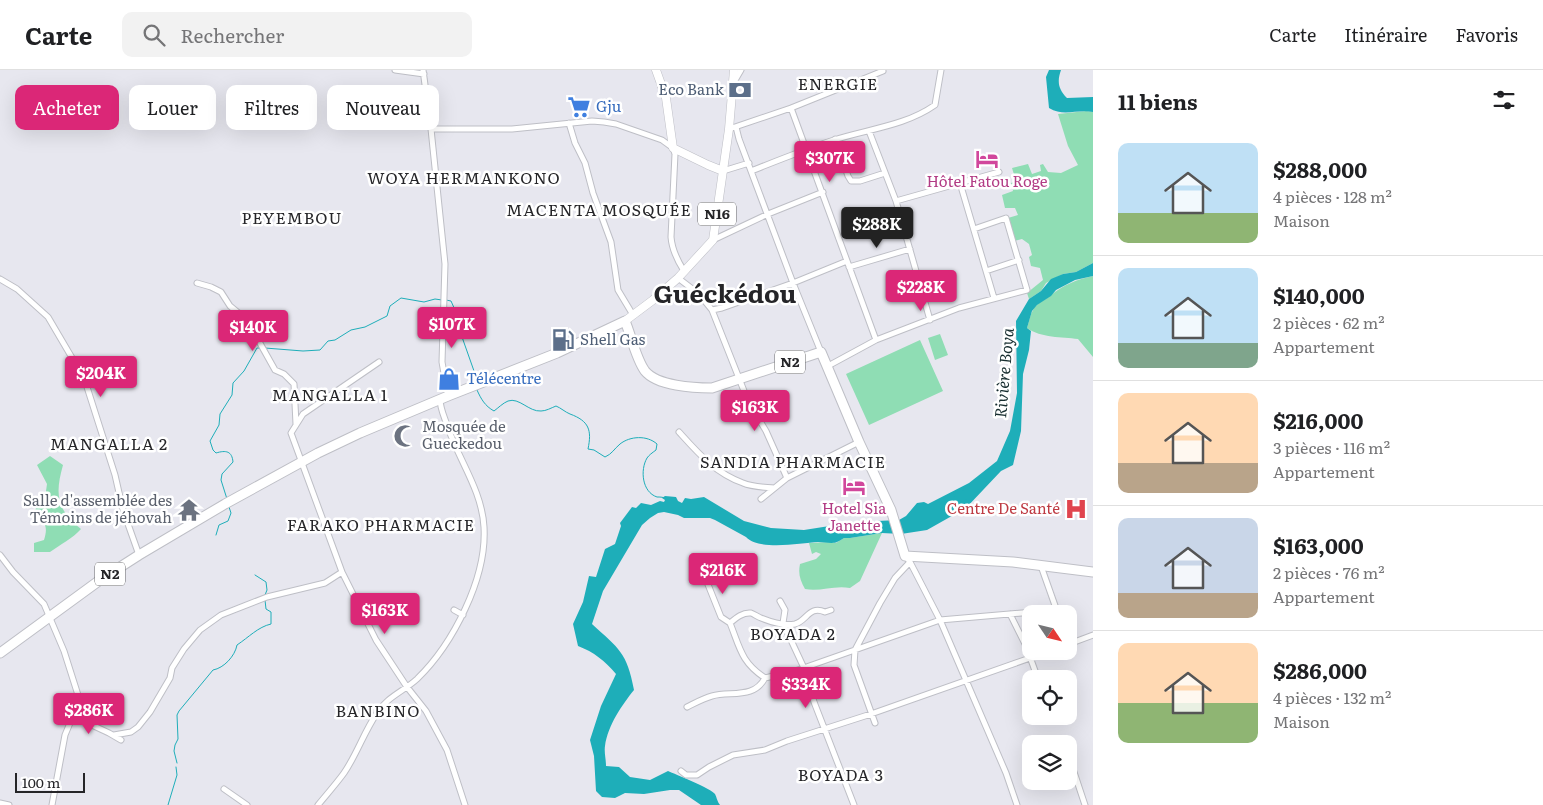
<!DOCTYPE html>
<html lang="fr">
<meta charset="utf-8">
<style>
:root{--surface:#fff;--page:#f2f2f2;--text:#202124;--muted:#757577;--line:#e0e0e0;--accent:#db2777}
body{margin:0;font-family:Literata,serif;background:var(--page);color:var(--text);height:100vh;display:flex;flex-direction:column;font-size:19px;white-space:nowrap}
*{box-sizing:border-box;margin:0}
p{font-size:16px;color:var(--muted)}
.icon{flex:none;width:28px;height:28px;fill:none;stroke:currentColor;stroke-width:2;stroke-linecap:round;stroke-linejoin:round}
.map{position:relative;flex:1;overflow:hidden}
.side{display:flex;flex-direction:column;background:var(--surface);width:450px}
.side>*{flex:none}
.top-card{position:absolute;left:15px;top:15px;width:475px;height:45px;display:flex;gap:10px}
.needle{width:32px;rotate:125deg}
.controls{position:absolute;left:1022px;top:535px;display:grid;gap:10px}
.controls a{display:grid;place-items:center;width:55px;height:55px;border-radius:10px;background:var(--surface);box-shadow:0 5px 20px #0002;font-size:25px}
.scale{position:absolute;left:15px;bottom:12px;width:70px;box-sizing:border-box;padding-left:5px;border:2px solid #252528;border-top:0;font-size:14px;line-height:18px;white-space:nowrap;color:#252528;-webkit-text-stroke:4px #fff;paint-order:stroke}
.price{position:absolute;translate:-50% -42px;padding:0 11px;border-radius:5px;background:var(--accent);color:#fff;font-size:16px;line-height:32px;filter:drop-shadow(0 1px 2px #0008)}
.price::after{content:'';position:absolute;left:50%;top:30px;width:15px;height:11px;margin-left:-8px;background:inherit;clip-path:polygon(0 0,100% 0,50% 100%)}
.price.on{background:#222;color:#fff}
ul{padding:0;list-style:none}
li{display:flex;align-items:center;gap:15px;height:125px;padding:0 25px}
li+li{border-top:1px solid var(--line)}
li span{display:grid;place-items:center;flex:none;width:140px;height:100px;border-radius:10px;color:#555}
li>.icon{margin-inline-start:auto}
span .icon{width:60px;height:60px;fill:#fffc;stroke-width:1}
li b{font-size:21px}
h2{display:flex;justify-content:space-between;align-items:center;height:60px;padding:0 25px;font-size:21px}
.tag{padding:0 18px;border-radius:10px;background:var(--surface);box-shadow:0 5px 20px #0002;font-size:18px;line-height:45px}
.tag.on{background:var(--accent);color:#fff}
header{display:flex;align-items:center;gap:30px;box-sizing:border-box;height:70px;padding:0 25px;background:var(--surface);border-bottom:1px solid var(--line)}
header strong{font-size:24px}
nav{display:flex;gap:28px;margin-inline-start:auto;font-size:18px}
.search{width:350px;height:45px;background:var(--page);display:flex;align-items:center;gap:12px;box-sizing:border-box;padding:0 18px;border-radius:10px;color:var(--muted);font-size:19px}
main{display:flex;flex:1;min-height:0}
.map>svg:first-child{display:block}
</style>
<header>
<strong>Carte</strong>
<div class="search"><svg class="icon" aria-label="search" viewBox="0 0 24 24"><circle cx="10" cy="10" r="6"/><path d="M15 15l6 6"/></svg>Rechercher</div>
<nav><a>Carte</a><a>Itinéraire</a><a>Favoris</a></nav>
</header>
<main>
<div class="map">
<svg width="1093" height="735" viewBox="0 0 1093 735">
<rect width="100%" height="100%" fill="#e7e7ef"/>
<path fill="#8fddb4" d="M1086,41L1093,42V193L1076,202L1063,204L1046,213L1041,221L1029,229L1027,223L1043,210L1040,198L1031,196L1029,187L1032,185L1029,174L1022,169L1014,171L1008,148L1018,145L1015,138H1005L1002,125L1013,121L1011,113L1016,111L1012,98L1028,94L1032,104L1041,101L1040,95L1043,94L1048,102L1061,103L1078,95L1068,76L1058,44Z
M1093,206V287L1078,269C1062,267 1041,268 1027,258C1029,252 1030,245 1033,240C1037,232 1045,231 1051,225C1065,214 1076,210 1093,206Z
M940,264L948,285L935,290L928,268Z
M920,270L943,321L869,355L846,304Z
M50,386L63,395C55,424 56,439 81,459C72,469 61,474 50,482H34V473L44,470C48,457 46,452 35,445L36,436L44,435L47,414L37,395Z
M882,463L860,511L850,518C834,515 820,522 805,519C800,510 798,504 800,494L816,489L821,484L816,482L812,484L809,473L831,472L836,473L844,468H850Z"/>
<path fill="#1eaeb9" d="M1049,0H1061C1057,11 1058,19 1067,28L1093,27V42C1076,39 1064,47 1049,38L1046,7Z
M1093,193V206L1075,210L1056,220L1051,226L1037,235L1032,241L1027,258L1031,261L1029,280L1023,304L1021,361L1013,395L1001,401L966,438L927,460L901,464L882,463L850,468H844C842,469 840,471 837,472C833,474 824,472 818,472C801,473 759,481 746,467L715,450L710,448H684L678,445L664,442L658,443L650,448L642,455L603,521L592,554C619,579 627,582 634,620C622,635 608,655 605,676C604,682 606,689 606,696L619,697L630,707L650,710L668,701C675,704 712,719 715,724C717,728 717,731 720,735H701L679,720H670L644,724L625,723L615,728L602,727L596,721L594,686L590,670L601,636L616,604C605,591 594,582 578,576L573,554L583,532L589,506L596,507L605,479L615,474L621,456L620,453L632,437L636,438L641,433L651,435L660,431L664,432L665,430L662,428L665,426L676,427L678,431L682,433L685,428L691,429L704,427L744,451L771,458L804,460L855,452L899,450L906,446L917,433L924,432L928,434L969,413L997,391L1010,361L1017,323L1016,251L1029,229L1041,221L1051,209L1063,204L1076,202Z"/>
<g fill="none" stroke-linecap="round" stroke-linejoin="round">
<path stroke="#1eaeb9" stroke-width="1" d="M446,230L451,231L459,249V256L463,262L462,267L474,301V312
M265,278L303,281L320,280L328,271L335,270L351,260L365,257L387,246L390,236L401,228L424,232L435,229L442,230
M477,320C481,329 485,336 494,341C498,338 503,333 508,331C519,327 529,342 541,341C546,341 551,338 556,336C561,338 565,342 570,344C589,351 592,360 588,379L594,380L605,387C612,384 614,379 620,374C630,366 647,365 657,374L656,380C652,383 649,385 647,388C640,400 642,422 657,427C660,427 662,427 665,428
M227,429L221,410L222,404L233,392C232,381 226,380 216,383L213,380L210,371L219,355L220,344L232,325L233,313L244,301L257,278H261
M216,465L219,455L228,451L231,443L229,437
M255,505L266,512L267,520L265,525
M177,693L174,681L175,675L178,669L177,645L179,641L213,600C224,598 235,586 237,575C249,567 258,557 271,554V542L266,539L265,530
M168,735L177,705L176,697"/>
<path stroke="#1eaeb9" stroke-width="9" d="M944,436L952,434L982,412"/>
<defs>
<path id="street" d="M395,0L424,4
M423,0L431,59L445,194L442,292L448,326
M734,12L741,0
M791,38L883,1
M569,53L575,73L585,93L593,123L611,172L618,220L633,245
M736,57L739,69L793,213L821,282
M431,59H512L592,51L604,52L616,54L662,70L673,78L675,84L671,167C672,180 677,190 684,201
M729,59L791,38L876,270
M869,61L896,131L930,250
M835,69L848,106L851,111H860L885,103
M723,101L749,93
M751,101C779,90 806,79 834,70C868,59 905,56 935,35L941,0
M960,113L994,228
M896,131L999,102
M713,170L768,144L823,122
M849,197L910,179
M986,201L1019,190
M678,208L699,224L712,240L748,331L766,361L787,408
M0,209L17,219L48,247L78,298L87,317L115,405L123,440L139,485
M197,213L211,217L221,222L230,236L247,250L275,300L284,304L294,314L296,354
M712,240L722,238L793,213L847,191
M379,292L303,344L291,363L342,502L376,570L407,617L426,641L447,680L465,735
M828,296L876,270L959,238L1027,220L1006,148L974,159
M679,362C698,383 715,403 743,413C752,417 764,417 774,418
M761,429L787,408L859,372
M0,485L13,502L44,534L64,581L85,647L94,656L109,663L121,670
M905,486L910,492L940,550L1006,703L1017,735
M1041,496L1058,544
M707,512L721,547L730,553C736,548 743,542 751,543C754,544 758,547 761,548C771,552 785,556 795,554C807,551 809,535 825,542L831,540
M780,531L785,540L783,553L804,598L814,632L854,735
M454,540L463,545
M1010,544L1026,576L1038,609
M730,553C740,578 741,592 765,608L795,601L940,550L1057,540
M1069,574L1093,565
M687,637C695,633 704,628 712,626C731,621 754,629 765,608
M875,653L854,595L855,580L880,533L895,508L910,492
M114,665L131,662L138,657L150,642L170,608L172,598L184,579L200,560L221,545L267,527L325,513L342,502
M1069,687L1085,735
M681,701L686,705H697L709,697L733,685L765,680L787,671L871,644L1050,581
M224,719L247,735
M0,733L9,735
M52,735L65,665L70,653L81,638
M318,735C327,724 336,714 344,703C357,684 364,662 377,643C387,627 404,621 417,609C453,574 487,508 484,457C482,420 458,389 447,355C444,346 440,338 440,329"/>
<path id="primary" d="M656,0L666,28L673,78L708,95L723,101
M625,251L653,230L678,208L713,170L729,59L734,0"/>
<path id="highway" d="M0,583L100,510L139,485L225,434L318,383L360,363L448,326L557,283L625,251C631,265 636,289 645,301C657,316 694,318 712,318L821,282L859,372L891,440L905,486L1013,492L1093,502"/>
</defs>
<use href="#street" stroke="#bebfc6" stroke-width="7"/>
<use href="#primary" stroke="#bebfc6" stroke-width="9"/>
<use href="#highway" stroke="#bebfc6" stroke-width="11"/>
<use href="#street" stroke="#fff" stroke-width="5"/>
<use href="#primary" stroke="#fff" stroke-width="8"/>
<use href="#highway" stroke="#fff" stroke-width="9"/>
</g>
<defs>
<symbol id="bank-bare" viewBox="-9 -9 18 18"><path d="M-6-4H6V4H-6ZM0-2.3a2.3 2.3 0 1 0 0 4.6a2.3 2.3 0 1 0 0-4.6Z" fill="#5c6f8a" stroke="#fff" stroke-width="2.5" paint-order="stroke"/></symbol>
<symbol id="supermarket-bare" viewBox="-9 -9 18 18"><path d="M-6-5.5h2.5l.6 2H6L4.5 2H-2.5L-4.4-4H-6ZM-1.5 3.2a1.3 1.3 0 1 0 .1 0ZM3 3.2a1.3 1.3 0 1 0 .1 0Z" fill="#3f7fe0" stroke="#fff" stroke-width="2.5" paint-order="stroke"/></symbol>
<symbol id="hotel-bare" viewBox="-9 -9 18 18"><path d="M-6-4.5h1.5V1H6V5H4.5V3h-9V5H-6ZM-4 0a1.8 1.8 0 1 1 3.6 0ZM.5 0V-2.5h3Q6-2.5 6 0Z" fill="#d1479c" stroke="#fff" stroke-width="2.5" paint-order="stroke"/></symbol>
<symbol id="fuel-bare" viewBox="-9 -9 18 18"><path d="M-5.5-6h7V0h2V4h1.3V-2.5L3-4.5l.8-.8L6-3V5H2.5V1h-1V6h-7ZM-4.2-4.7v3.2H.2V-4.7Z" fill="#5c6f8a" stroke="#fff" stroke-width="2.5" paint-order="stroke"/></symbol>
<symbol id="shop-bare" viewBox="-9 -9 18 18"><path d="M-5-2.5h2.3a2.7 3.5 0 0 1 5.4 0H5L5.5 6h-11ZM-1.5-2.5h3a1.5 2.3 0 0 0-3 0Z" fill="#3f7fe0" stroke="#fff" stroke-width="2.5" paint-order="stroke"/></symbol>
<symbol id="mosque-bare" viewBox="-9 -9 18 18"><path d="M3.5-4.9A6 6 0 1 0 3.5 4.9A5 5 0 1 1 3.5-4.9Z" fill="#6b7280" stroke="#fff" stroke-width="2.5" paint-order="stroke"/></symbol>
<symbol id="hospital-bare" viewBox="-9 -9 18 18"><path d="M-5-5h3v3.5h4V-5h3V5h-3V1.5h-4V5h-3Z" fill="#e0444e" stroke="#fff" stroke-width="2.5" paint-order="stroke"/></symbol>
<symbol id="temple-bare" viewBox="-9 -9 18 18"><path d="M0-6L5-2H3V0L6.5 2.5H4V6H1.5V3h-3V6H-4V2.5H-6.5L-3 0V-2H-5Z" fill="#6b7280" stroke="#fff" stroke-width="2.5" paint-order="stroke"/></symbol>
</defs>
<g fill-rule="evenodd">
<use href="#bank-bare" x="724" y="4" width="32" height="32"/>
<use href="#supermarket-bare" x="563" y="21" width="32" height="32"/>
<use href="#hotel-bare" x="971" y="73" width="32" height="32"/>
<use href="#fuel-bare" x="547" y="254" width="32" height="32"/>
<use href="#shop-bare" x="433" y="293" width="32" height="32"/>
<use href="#mosque-bare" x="389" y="350" width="32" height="32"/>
<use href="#hotel-bare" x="838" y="400" width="32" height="32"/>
<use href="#hospital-bare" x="1060" y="423" width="32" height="32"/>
<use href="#temple-bare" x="173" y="424" width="32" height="32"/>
</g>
<g text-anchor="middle" stroke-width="5" stroke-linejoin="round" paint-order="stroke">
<g fill="#fff" stroke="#666668" stroke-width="1">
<rect x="698" y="132.5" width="38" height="23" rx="4"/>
<rect x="775" y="280.5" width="30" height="23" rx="4"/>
<rect x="95" y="492.5" width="30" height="23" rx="4"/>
</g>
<g font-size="14" font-weight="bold" fill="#252528">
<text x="717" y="149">N16</text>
<text x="790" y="297">N2</text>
<text x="110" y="509">N2</text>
</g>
<g font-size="15" fill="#4e5e75" stroke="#fff" text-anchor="end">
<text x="724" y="25">Eco Bank</text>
<text x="580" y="275" text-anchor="start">Shell Gas</text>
</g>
<g font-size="15" fill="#366cbe" stroke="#fff" text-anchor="start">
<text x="596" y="42">Gju</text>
<text x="466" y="314">Télécentre</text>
</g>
<g font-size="15" fill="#b23c85" stroke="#fff">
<text x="987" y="117">Hôtel Fatou Roge</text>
<text x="854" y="444">Hotel Sia<tspan x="854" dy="17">Janette</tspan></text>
</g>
<g font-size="15" fill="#5b616d" stroke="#fff" text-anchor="start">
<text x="422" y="362">Mosquée de<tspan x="422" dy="17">Gueckedou</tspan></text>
<text x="172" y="436" text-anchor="end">Salle d'assemblée des<tspan x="172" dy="17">Témoins de jéhovah</tspan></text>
</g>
<g font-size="15" fill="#be3a42" stroke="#fff" text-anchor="end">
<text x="1060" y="444">Centre De Santé</text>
</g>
<g font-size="16" letter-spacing="1" fill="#252528" stroke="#fff">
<text x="838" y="20">ENERGIE</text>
<text x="464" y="114">WOYA HERMANKONO</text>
<text x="599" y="146">MACENTA MOSQUÉE</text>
<text x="292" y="154">PEYEMBOU</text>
<text x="330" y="331">MANGALLA 1</text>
<text x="109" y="380">MANGALLA 2</text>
<text x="793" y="398">SANDIA PHARMACIE</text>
<text x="381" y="461">FARAKO PHARMACIE</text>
<text x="793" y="570">BOYADA 2</text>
<text x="378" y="647">BANBINO</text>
<text x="841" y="711">BOYADA 3</text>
</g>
<g font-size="16" font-style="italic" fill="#172d2f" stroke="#fff">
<text transform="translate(1004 303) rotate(-85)" y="6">Rivière Boya</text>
</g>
<g font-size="25" font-weight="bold" fill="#252528" stroke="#fff">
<text x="725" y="233">Guéckédou</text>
</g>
</g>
</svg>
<div class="controls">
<a><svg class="needle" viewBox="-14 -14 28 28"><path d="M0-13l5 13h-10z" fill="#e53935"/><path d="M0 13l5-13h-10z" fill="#757577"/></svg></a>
<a><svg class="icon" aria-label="locate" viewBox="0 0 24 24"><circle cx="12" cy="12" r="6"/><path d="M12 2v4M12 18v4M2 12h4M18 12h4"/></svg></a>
<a><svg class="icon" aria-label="layers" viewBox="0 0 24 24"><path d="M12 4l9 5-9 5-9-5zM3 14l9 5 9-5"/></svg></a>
</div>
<div class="scale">100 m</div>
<b class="price" style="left:830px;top:113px">$307K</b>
<b class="price on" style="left:877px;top:179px">$288K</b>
<b class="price" style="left:921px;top:242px">$228K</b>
<b class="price" style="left:452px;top:279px">$107K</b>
<b class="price" style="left:253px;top:282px">$140K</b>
<b class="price" style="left:101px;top:328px">$204K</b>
<b class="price" style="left:755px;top:362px">$163K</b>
<b class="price" style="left:723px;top:525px">$216K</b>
<b class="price" style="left:385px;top:565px">$163K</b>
<b class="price" style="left:806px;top:639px">$334K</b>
<b class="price" style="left:89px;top:665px">$286K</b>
<div class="top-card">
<a class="tag on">Acheter</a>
<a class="tag">Louer</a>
<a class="tag">Filtres</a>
<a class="tag">Nouveau</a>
</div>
</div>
<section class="side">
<h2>11 biens<svg class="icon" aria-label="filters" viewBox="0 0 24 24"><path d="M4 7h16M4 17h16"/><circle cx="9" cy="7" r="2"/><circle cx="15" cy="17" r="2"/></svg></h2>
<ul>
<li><span style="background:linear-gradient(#bfe0f5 70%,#8fb573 0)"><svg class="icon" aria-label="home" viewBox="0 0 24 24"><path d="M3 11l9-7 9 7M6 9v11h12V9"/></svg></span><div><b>$288,000</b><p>4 pièces · 128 m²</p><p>Maison</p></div></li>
<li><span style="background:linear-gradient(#bfe0f5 75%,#7fa58c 0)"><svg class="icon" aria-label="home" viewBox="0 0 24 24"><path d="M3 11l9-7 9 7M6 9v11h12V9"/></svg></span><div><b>$140,000</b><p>2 pièces · 62 m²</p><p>Appartement</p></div></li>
<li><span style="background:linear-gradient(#ffd9b3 70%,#b9a48a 0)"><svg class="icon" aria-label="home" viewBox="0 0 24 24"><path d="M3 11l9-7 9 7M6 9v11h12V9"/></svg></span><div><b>$216,000</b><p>3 pièces · 116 m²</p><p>Appartement</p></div></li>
<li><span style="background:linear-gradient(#c9d6e8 75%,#b9a48a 0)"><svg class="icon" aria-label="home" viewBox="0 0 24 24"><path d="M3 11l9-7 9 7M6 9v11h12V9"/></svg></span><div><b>$163,000</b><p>2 pièces · 76 m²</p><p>Appartement</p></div></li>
<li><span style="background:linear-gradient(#ffd9b3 60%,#8fb573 0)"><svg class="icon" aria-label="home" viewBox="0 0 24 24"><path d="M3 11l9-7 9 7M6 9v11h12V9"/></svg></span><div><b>$286,000</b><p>4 pièces · 132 m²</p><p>Maison</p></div></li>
</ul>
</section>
</main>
